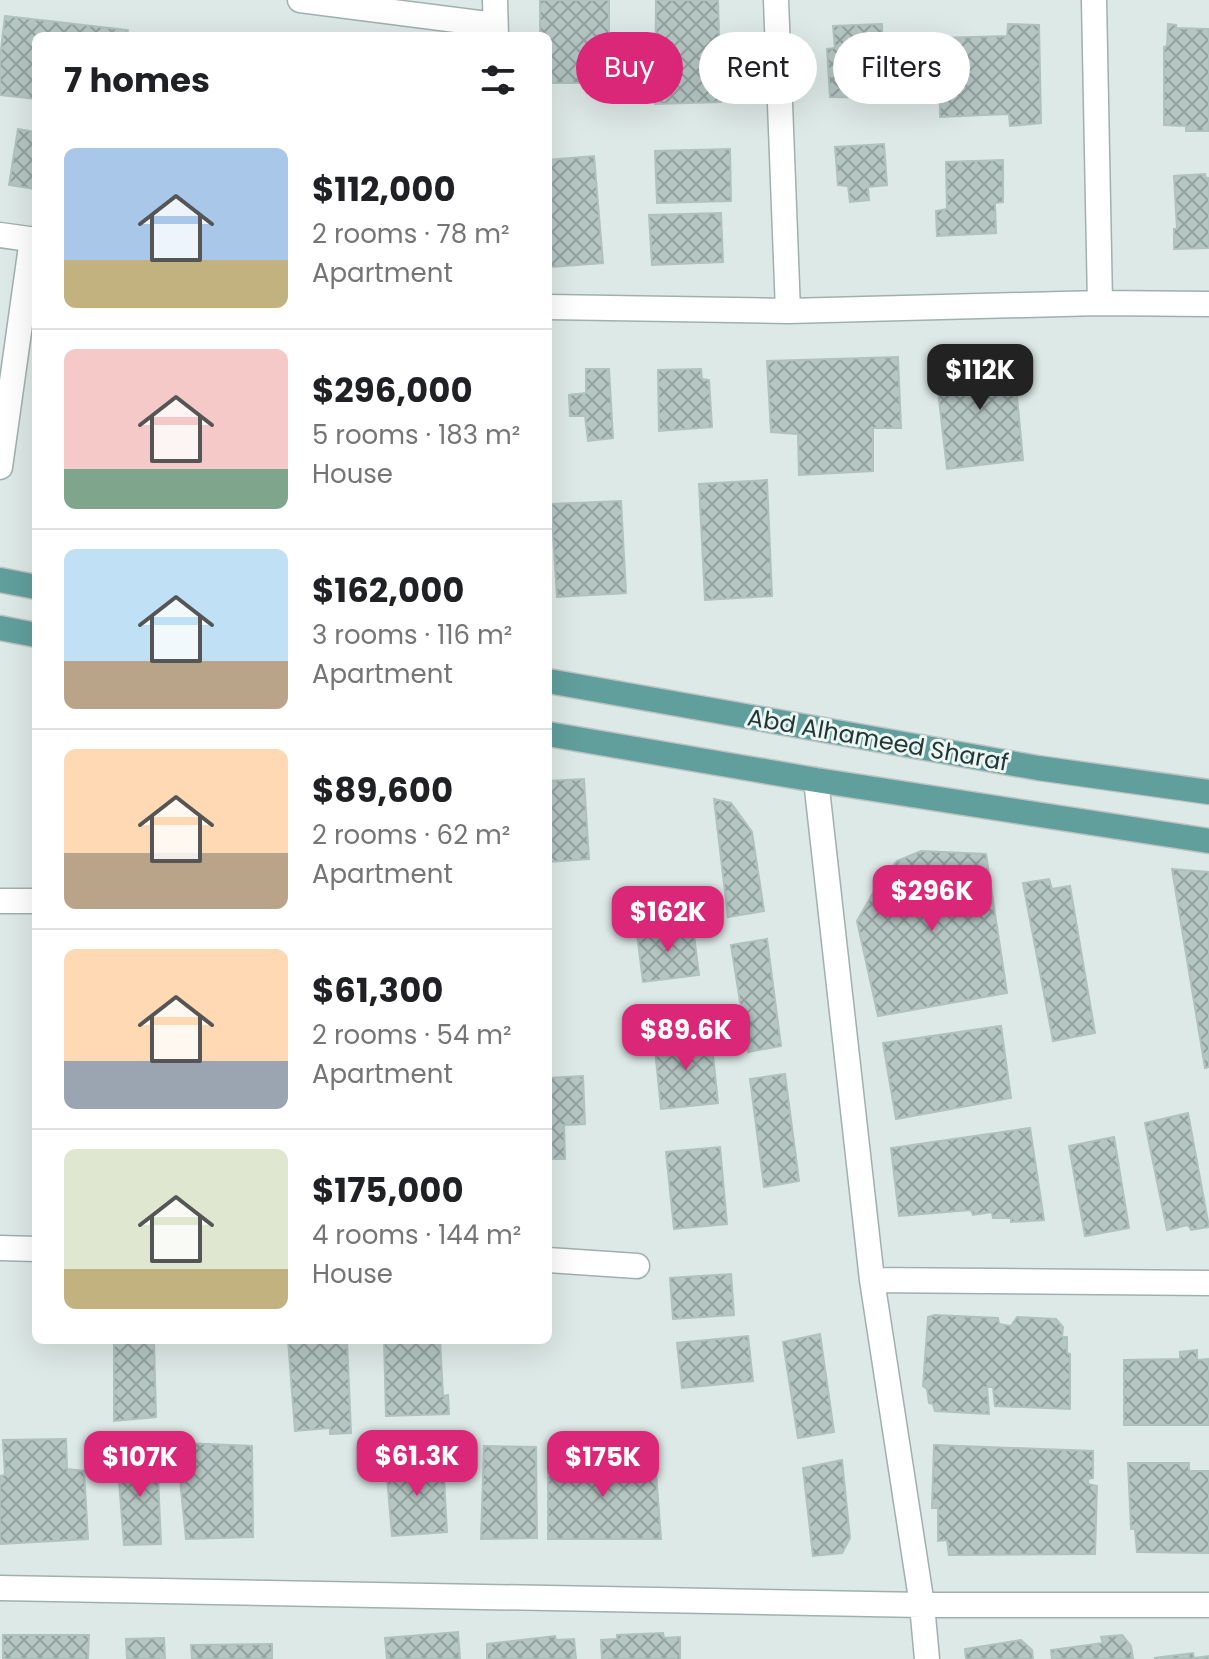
<!DOCTYPE html>
<meta charset="utf-8">
<style>
:root{--surface:#fff;--page:#f2f2f2;--text:#202124;--muted:#757577;--line:#e0e0e0;--accent:#db2777}
body{margin:0;font-family:Poppins,sans-serif;background:var(--page);color:var(--text);height:100vh;display:flex;flex-direction:column;font-size:30px;white-space:nowrap}
*{box-sizing:border-box;margin:0}
p{font-size:26px;color:var(--muted)}
.icon{flex:none;width:44px;height:44px;fill:none;stroke:currentColor;stroke-width:2;stroke-linecap:round;stroke-linejoin:round}
.map{position:relative;flex:1;overflow:hidden}
.details{position:absolute;left:32px;top:32px;width:520px;height:1312px;display:flex;flex-direction:column;background:var(--surface);border-radius:12px;box-shadow:0 8px 32px #0002}
.details>*{flex:none}
.top-card{position:absolute;left:576px;top:32px;width:512px;height:72px;display:flex;gap:16px}
.price{position:absolute;translate:-50% -68px;padding:0 18px;border-radius:16px;background:var(--accent);color:#fff;font-size:26px;line-height:52px;filter:drop-shadow(0 2px 4px #0008)}
.price::after{content:'';position:absolute;left:50%;top:48px;width:24px;height:18px;margin-left:-12px;background:inherit;clip-path:polygon(0 0,100% 0,50% 100%)}
.price.on{background:#222;color:#fff}
ul{padding:0;list-style:none}
li{display:flex;align-items:center;gap:24px;height:200px;padding:0 32px}
li+li{border-top:2px solid var(--line)}
li span{display:grid;place-items:center;flex:none;width:224px;height:160px;border-radius:12px;color:#555}
li>.icon{margin-inline-start:auto}
span .icon{width:96px;height:96px;fill:#fffc;stroke-width:1}
li b{font-size:34px}
h2{display:flex;justify-content:space-between;align-items:center;height:96px;padding:0 32px;font-size:34px}
.tag{padding:0 28px;border-radius:36px;background:var(--surface);box-shadow:0 8px 32px #0002;font-size:28px;line-height:72px}
.tag.on{background:var(--accent);color:#fff}
.map>svg:first-child{display:block}
</style>
<div class="map">
<svg width="1209" height="1659" viewBox="0 0 1209 1659">
<defs>
<pattern id="building-cross-hatch" width="8" height="8" patternUnits="userSpaceOnUse" patternTransform="scale(2)"><rect width="8" height="8" fill="#b5c6c3"/><path d="M0 0l8 8M0 8l8-8" fill="none" stroke="#93a29f"/></pattern>
</defs>
<rect width="100%" height="100%" fill="#dde9e6"/>
<path fill="url(#building-cross-hatch)" stroke="#b0c2be" stroke-width="2" d="M540,0H609V83H548V36H540Z
M656,0H718L721,102L655,104Z
M5,16L128,30L127,36H36V99L0,95V58Z
M882,24L883,69L888,70L890,98L830,97L827,49L835,48L833,26Z
M1008,24L1039,25L1041,123L1010,126L1009,114L940,117L939,38L1007,36Z
M1168,24L1176,25V28L1209,29V131H1186V126L1164,125V47L1167,46Z
M18,129L36,132V189L9,185Z
M884,144L887,185L868,187L869,200L850,202L848,186L838,185L835,147Z
M730,149L731,201L657,203L655,151Z
M594,156L603,263L551,267L548,160Z
M1003,160V202L995,203L996,233L937,236L936,211L947,209L946,162Z
M1205,174L1206,178H1209V248L1174,249V229H1177L1174,176Z
M721,213L723,262L652,265L649,215Z
M1013,354L1023,460L947,469L935,365Z
M898,357L901,428H873V471L799,475L798,434L771,432L767,361Z
M586,369H609L613,438L588,441L585,416H570L569,395L586,393Z
M701,369L702,379L709,380L712,427L659,431L658,370Z
M767,480L772,596L705,600L699,484Z
M621,501L626,593L557,597L551,504Z
M584,779L589,859L548,862V781Z
M714,799L731,803L752,832L764,911L728,917Z
M921,851L986,854L1007,993L878,1016L857,921L881,879L897,861Z
M1172,869L1209,872V1067L1205,1068Z
M1049,879L1052,889L1070,886L1095,1033L1053,1041L1023,883Z
M693,927L699,975L643,982L637,934Z
M767,939L781,1046L748,1052L731,945Z
M1001,1026L1011,1098L896,1119L883,1043Z
M711,1035L718,1103L661,1109L654,1040Z
M785,1074L799,1181L764,1187L750,1079Z
M583,1076L585,1124L564,1125L565,1159H548V1078Z
M1188,1113L1209,1227L1191,1230L1188,1225L1167,1230L1145,1123Z
M1030,1128L1044,1220L1011,1222V1218H993L992,1212L973,1215L971,1210L899,1216L891,1148Z
M1114,1137L1129,1228L1085,1236L1069,1146Z
M720,1147L727,1224L674,1229L666,1152Z
M731,1274L734,1315L673,1319L670,1278Z
M935,1315L998,1318L999,1324L1011,1326L1017,1317L1056,1319L1063,1327L1062,1337H1067V1353L1070,1354V1409L995,1406L993,1387H987L989,1414L935,1411L933,1404L929,1403L927,1389L923,1386L928,1317Z
M820,1334L834,1432L798,1438L783,1342Z
M748,1336L753,1381L682,1388L677,1343Z
M114,1340H154L156,1417L114,1421Z
M288,1340H347L351,1433L330,1434V1428L295,1431Z
M384,1340H440L443,1396L448,1395L449,1414L386,1416Z
M1197,1350V1360L1209,1359V1425H1124V1360L1180,1359V1352Z
M66,1439L67,1469L84,1471L88,1539L0,1544V1476L5,1475L3,1440Z
M184,1443L252,1446L253,1537L186,1539L179,1469L187,1467Z
M934,1445L1093,1451V1478L1088,1479V1484L1097,1486L1095,1554L949,1555L947,1540L938,1541V1508H932Z
M484,1446L536,1447L537,1538L481,1539Z
M157,1455L161,1544L124,1545L117,1456Z
M548,1458L655,1459L661,1539H548Z
M842,1460L850,1538L842,1553L813,1556L803,1468Z
M443,1461L447,1532L392,1536L386,1465Z
M1128,1463H1189V1471H1209V1553L1137,1552L1135,1529H1131Z
M458,1632L460,1659H387L385,1638Z
M663,1633L664,1638L680,1637V1659H602L601,1640L617,1639V1635Z
M3,1635H89L88,1659H3Z
M1122,1635L1131,1646L1133,1659H1052L1051,1650L1103,1643L1101,1637Z
M555,1636L556,1640L574,1639L576,1659H487V1644Z
M164,1638L165,1659H127L126,1639Z
M1021,1640L1032,1650L1033,1659H966L965,1649Z
M272,1644V1659H192L191,1645Z
M1193,1653L1194,1658L1209,1656V1659L1154,1658Z"/>
<g fill="none" stroke-linecap="round" stroke-linejoin="round">
<defs>
<path id="street" d="M300,0L495,25
M495,0L496,36
M776,0L788,311
M1094,0L1100,303
M0,235L36,240
M548,307L788,311L1100,303L1209,304
M0,467L32,239
M816,780L872,1280L922,1605L927,1659
M0,901H36
M0,1248L36,1249
M548,1260L637,1266
M872,1280L1209,1283
M0,1588L922,1605H1209"/>
<path id="primary" d="M0,580L36,587
M0,628L36,635
M548,681L1038,768L1209,792
M548,734L816,780L1209,841"/>
</defs>
<use href="#street" stroke="#a0b0ae" stroke-width="27"/>
<use href="#primary" stroke="#bcc3c3" stroke-width="27"/>
<use href="#street" stroke="#fff" stroke-width="24"/>
<use href="#primary" stroke="#619f9c" stroke-width="24"/>
</g>
<g text-anchor="middle" stroke-width="6" stroke-linejoin="round" paint-order="stroke">
<g font-size="24" fill="#1f3836" stroke="#edf6f3">
<text transform="translate(878 740) rotate(10)" y="8">Abd Alhameed Sharaf</text>
</g>
</g>
</svg>
<b class="price on" style="left:980px;top:412px">$112K</b>
<b class="price" style="left:932px;top:933px">$296K</b>
<b class="price" style="left:668px;top:954px">$162K</b>
<b class="price" style="left:686px;top:1072px">$89.6K</b>
<b class="price" style="left:417px;top:1498px">$61.3K</b>
<b class="price" style="left:140px;top:1499px">$107K</b>
<b class="price" style="left:603px;top:1499px">$175K</b>
<div class="top-card">
<a class="tag on">Buy</a>
<a class="tag">Rent</a>
<a class="tag">Filters</a>
</div>
<section class="details">
<h2>7 homes<svg class="icon" aria-label="filters" viewBox="0 0 24 24"><path d="M4 7h16M4 17h16"/><circle cx="9" cy="7" r="2"/><circle cx="15" cy="17" r="2"/></svg></h2>
<ul>
<li><span style="background:linear-gradient(#a9c7e8 70%,#c2b280 0)"><svg class="icon" aria-label="home" viewBox="0 0 24 24"><path d="M3 11l9-7 9 7M6 9v11h12V9"/></svg></span><div><b>$112,000</b><p>2 rooms · 78 m²</p><p>Apartment</p></div></li>
<li><span style="background:linear-gradient(#f6c9c9 75%,#7fa58c 0)"><svg class="icon" aria-label="home" viewBox="0 0 24 24"><path d="M3 11l9-7 9 7M6 9v11h12V9"/></svg></span><div><b>$296,000</b><p>5 rooms · 183 m²</p><p>House</p></div></li>
<li><span style="background:linear-gradient(#bfe0f5 70%,#b9a48a 0)"><svg class="icon" aria-label="home" viewBox="0 0 24 24"><path d="M3 11l9-7 9 7M6 9v11h12V9"/></svg></span><div><b>$162,000</b><p>3 rooms · 116 m²</p><p>Apartment</p></div></li>
<li><span style="background:linear-gradient(#ffd9b3 65%,#b9a48a 0)"><svg class="icon" aria-label="home" viewBox="0 0 24 24"><path d="M3 11l9-7 9 7M6 9v11h12V9"/></svg></span><div><b>$89,600</b><p>2 rooms · 62 m²</p><p>Apartment</p></div></li>
<li><span style="background:linear-gradient(#ffd9b3 70%,#9aa5b1 0)"><svg class="icon" aria-label="home" viewBox="0 0 24 24"><path d="M3 11l9-7 9 7M6 9v11h12V9"/></svg></span><div><b>$61,300</b><p>2 rooms · 54 m²</p><p>Apartment</p></div></li>
<li><span style="background:linear-gradient(#dfe7d0 75%,#c2b280 0)"><svg class="icon" aria-label="home" viewBox="0 0 24 24"><path d="M3 11l9-7 9 7M6 9v11h12V9"/></svg></span><div><b>$175,000</b><p>4 rooms · 144 m²</p><p>House</p></div></li>
</ul>
</section>
</div>
